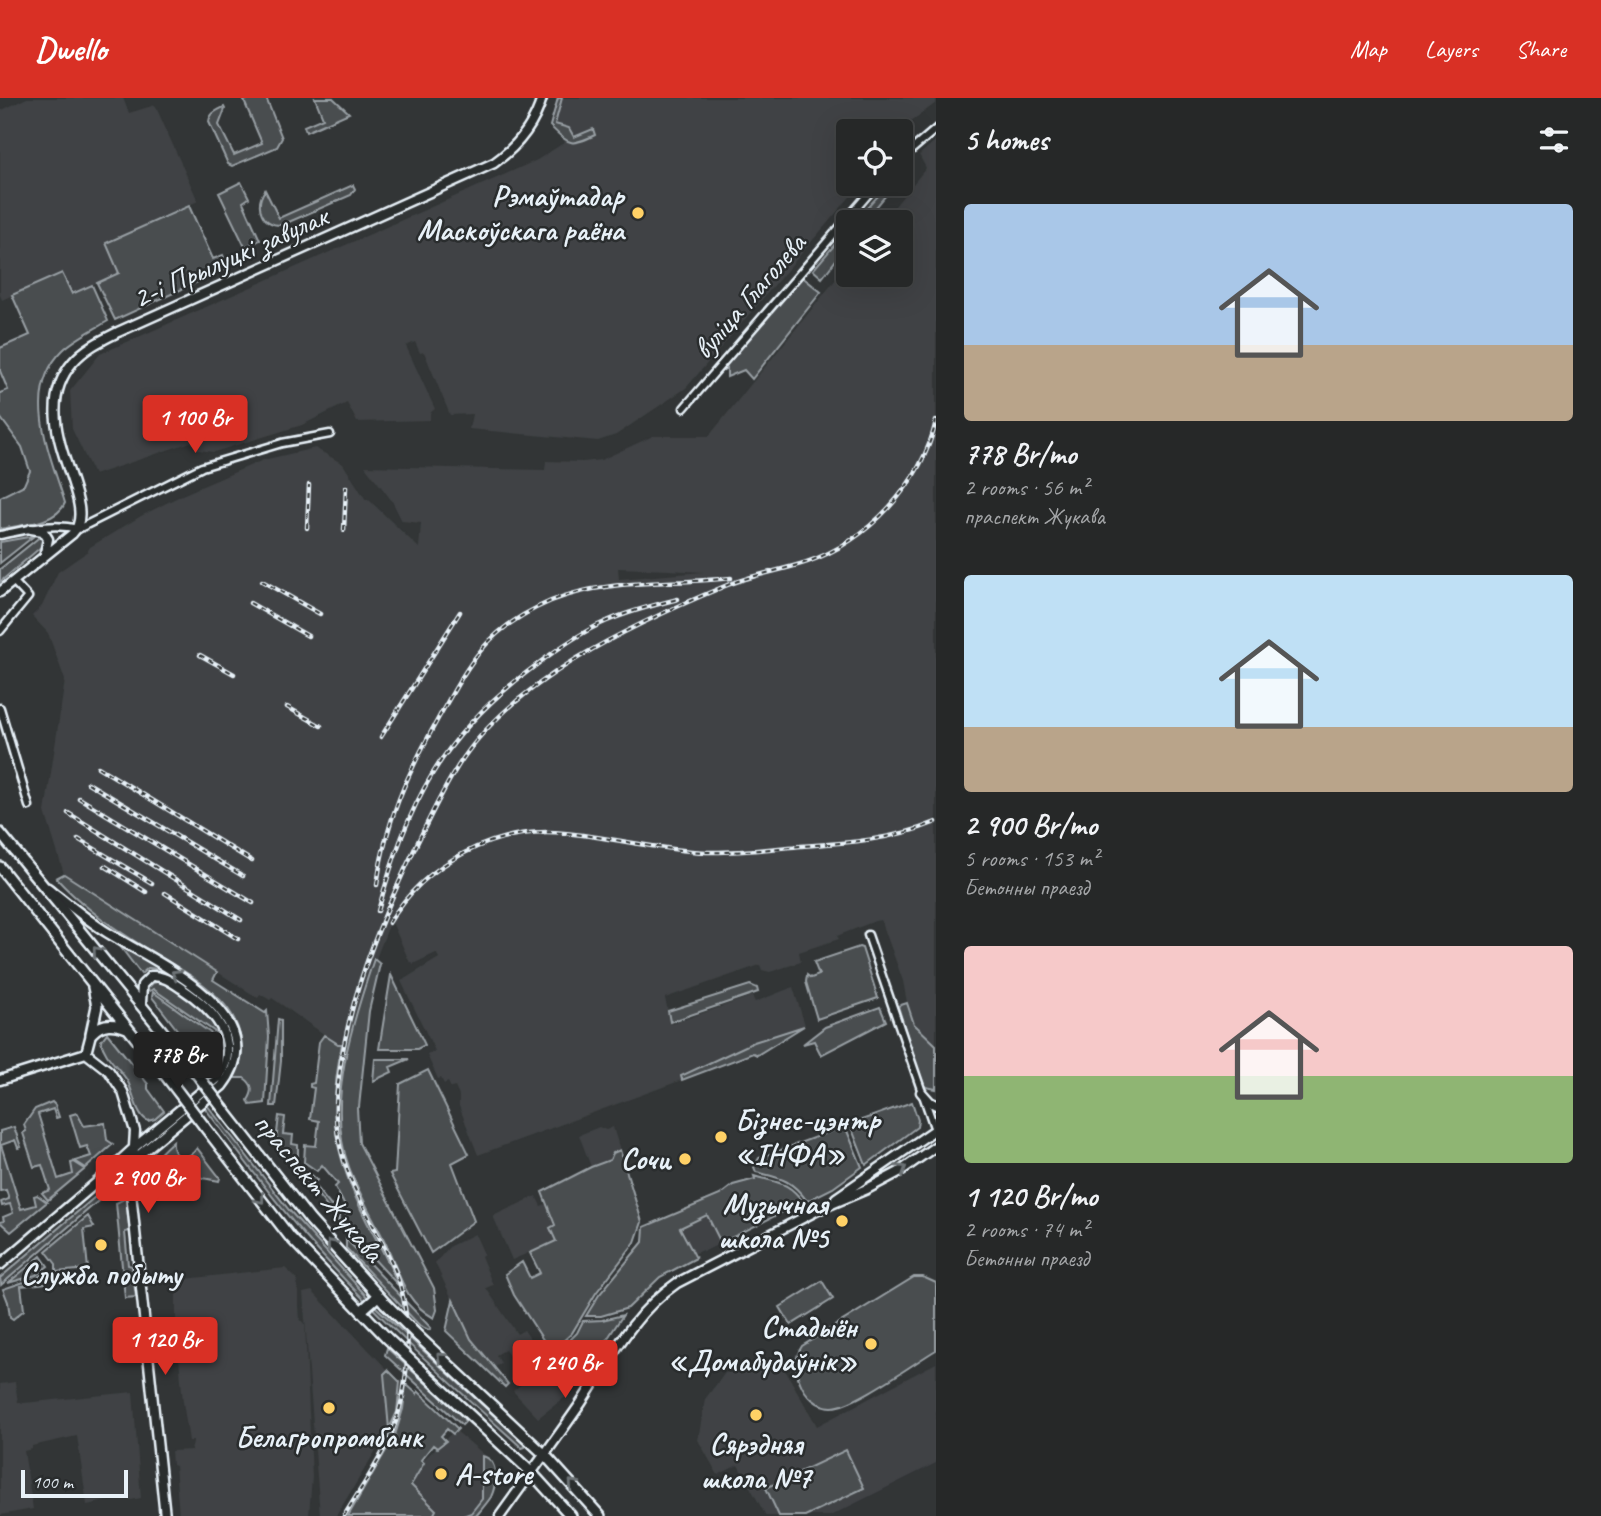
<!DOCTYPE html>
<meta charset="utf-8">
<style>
:root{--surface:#262828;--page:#2e3030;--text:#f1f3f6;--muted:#a4a6a8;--line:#424445;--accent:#d93025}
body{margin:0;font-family:Caveat,sans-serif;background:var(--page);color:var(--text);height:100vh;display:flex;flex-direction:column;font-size:26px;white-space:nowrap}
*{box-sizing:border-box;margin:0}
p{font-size:23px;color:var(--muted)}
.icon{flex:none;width:38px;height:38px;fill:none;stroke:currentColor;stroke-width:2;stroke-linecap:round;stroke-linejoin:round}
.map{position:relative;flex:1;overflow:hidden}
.panel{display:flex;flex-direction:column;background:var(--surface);width:665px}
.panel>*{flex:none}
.controls{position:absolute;left:836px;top:21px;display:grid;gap:14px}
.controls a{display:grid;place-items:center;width:77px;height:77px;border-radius:7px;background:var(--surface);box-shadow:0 7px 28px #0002,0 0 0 2px var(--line);font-size:35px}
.scale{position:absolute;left:21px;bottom:18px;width:107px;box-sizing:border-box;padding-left:7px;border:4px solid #e8f1f8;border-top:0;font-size:19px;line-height:24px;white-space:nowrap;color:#e8f1f8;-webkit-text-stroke:5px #2a2d2e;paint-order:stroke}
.price{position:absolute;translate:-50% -60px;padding:0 16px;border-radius:7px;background:var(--accent);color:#fff;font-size:23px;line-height:46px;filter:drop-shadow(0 2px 4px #0008)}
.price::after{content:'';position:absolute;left:50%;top:42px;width:21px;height:16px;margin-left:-10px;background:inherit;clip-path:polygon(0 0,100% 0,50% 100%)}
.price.active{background:#222;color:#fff}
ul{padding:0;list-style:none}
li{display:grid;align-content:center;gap:14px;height:371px;padding:0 28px}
li span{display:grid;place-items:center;height:217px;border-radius:7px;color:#555}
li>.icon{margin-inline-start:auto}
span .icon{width:126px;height:126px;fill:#fffc;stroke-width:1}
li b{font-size:30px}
h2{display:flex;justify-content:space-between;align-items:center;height:84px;padding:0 28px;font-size:30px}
header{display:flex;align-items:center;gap:42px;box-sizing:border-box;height:98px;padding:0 35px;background:var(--accent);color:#fff}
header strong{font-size:33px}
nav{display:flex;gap:38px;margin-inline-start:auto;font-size:24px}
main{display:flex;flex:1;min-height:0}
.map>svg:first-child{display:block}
</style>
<header>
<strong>Dwello</strong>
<nav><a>Map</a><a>Layers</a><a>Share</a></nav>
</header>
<main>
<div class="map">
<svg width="936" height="1418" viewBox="0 0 936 1418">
<rect width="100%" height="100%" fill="#323536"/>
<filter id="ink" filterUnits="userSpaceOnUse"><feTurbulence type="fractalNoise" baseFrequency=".0143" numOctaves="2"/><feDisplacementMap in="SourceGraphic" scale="14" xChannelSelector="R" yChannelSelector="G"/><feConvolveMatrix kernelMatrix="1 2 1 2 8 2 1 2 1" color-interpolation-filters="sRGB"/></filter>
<g filter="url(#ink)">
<path fill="#3f4244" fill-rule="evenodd" d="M27,0H123L129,15L155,7L198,103L106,145L119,175L72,196L62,175L2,202L0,197V13Z
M562,0H936V5L898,33L890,27L883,33H849V86H861L686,290L616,337L598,343L469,331L472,316L450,317L424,254L420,255L415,244L406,248L435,311L430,315V322L357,324L347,305L302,327L214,354L198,352L191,344L94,377L72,331L70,293L100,256L537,62L565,44L555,26Z
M936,42V947L914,926L907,905L903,883L881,822L875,823L837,838L839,841L799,854L801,864L770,874L762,872L760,867L665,900L671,926L752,898L755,904L793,889L805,927L754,944L682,977V982L478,1057L459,1008V998L455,989L451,990L448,984L444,986L441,980L438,981L427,957L435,953L401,883L439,860L436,855L413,866L412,864L410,865L391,822L361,899L349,948L338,946L272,900L270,902L260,896L258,900L64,776L45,714L65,582L48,535L32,518L42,508L58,474L87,454L90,449L141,418L182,397L263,362L315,350L343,366L366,402L368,401L419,450L421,425L402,423L392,403L365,368L545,372L546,363L583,364L601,362L653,338H709L849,165V177H901V124H882L926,70L919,57ZM618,470L668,472L703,474L619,481Z
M599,1029L606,1032L613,1029L620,1052L613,1055L610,1062L591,1069L579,1037Z
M536,1098L541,1108L546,1106L555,1127L556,1143L512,1162L493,1118Z
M707,1117L721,1145L703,1154L702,1152L693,1156L679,1130Z
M475,1136L484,1156L481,1158L493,1187L486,1190L488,1193L517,1236L524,1232L543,1260L522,1276L505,1252L496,1257L501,1265L494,1270L471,1241L435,1165L450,1148Z
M285,1170L297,1181L300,1221L305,1227L312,1379L309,1418H179L175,1368L172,1367L171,1353L191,1352L193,1345V1343H189L183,1304L176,1227V1182Z
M312,1193L388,1272L384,1277L389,1331L336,1418H320L303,1195Z
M781,1265L817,1328L936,1265V1365L830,1418H766L738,1367L718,1377L698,1342L705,1301L725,1275Z
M544,1268L568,1297L538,1320L513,1293Z
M15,1284L18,1304L24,1305L133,1294L141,1400L131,1402L120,1400L87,1407L77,1338L32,1348V1351L24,1353L33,1411L0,1417V1286Z
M455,1332L493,1364L495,1370L492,1397L476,1418H436L411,1394L420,1365Z"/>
<path fill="#494d4f" stroke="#989fa4" stroke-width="2" d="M250,0H266L282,40L277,49L232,68L228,66L209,24C210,15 216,13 224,9L225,11L219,27L234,57L262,45L244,3Z
M315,0H333L349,15L306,34L304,28L323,20Z
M558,0H562L555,26L569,30L574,39L593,31L595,37C570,49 570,47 550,28Z
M241,84L249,100L243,104L260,142L245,149L219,95Z
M889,86H895L864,124H854Z
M353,87L355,91L351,97L282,127C262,128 254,108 265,92L279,120Z
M189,108L213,161L223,157L228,170L115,222L97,185L119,175L106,145Z
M849,130V145L822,180L813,172Z
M62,175L72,196L92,187L108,223C93,232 76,240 63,252C20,294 51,358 65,405C56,426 20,427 0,431V399L24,387L30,373L22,349L0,319V295L8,292L0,273V250L30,237L12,197Z
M800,177L821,194L752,281L744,272L727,279V270L710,279Z
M42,437L43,441L41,449L0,484V471Z
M34,438L0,465V444Z
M64,776L217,874L213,882L265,915L267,913L269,939L265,1005L250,1007L248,1002C254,993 253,986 244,980H234C266,908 184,875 136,844C107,826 79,805 56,780Z
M116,843C151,865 225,899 232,944C234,956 230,966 227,976C228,967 232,951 228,943C219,922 172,869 148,870L141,876Z
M859,849L862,850L878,900L817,921L806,884L807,877L811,880L819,877L814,864Z
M374,861L380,866L369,913L359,1009L357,1010L359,1045L434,1190L437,1212L434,1220C403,1203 400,1175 386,1146C374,1121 359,1096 349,1069C325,1006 353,922 374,861Z
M391,877L425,947L417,951H379Z
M160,883C186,890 211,914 221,938L153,891L150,893L147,891L153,885Z
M750,887L757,890L758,894L670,924L668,913Z
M153,894L216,939C223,949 223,958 218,969H214L197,949L192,951L152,899Z
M907,905L914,926L936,947V991L926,989L921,985L898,908Z
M880,909L886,923L821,957L814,943L803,946L825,929Z
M278,921L281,922V963L276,1008H271Z
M804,928L757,957L753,955L682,982L681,978L754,944Z
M107,935L148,986V991L164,1013L155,1021L148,1023C136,1017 134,996 128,984C120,970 104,959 101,943Z
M324,937L338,946H342C327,1019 334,1057 367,1124C378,1145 390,1165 398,1187L346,1131V1110L335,1089L338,1086L322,1067L317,1073L304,1064L305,1047L316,1048L319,1023L310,1021L314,990L310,989V986L314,985L319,944Z
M375,961H409L390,969L392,974L373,983Z
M428,972L469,1056L452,1065L474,1123L431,1155L390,1076L395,1075L400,986Z
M52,1004L55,1007L59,1019L56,1020L53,1011L38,1016L58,1081L73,1076L71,1065L74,1064L85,1071L48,1102L42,1095L50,1092L42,1067L34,1069L23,1035L26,1033L24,1027L35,1011Z
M912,1004L918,1022L917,1029L866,1067L850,1026Z
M207,1007L289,1112L377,1210L525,1346V1349L522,1350C447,1282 372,1215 305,1138C269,1097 237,1052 204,1009Z
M77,1015L84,1028L105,1025L107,1042L113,1046L86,1070L75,1063L91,1058L87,1048L80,1050L70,1017Z
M279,1018L285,1019L283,1036L293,1037L292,1046L298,1047V1067L317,1082L313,1086L331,1108L337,1107L339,1114V1124L276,1044Z
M845,1028L862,1069L833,1090L807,1103C791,1081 780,1080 756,1074L754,1069L759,1060Z
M14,1029L21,1049L18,1050L15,1042L1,1047L21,1111L36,1107L34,1098L37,1097L47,1104L11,1134L0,1124L4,1123L3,1119L13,1115L10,1106L2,1108L1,1104L9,1101L6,1092L0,1093V1033Z
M173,1043C171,1061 188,1064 197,1050L220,1080L219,1083C195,1079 170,1072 146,1079L142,1092C145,1070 157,1057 173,1043Z
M620,1052L642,1124L635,1144L596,1195L572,1235L551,1254L514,1197L505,1176L522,1164L530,1180L540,1175L530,1155L556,1143L550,1130L555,1127L542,1094L591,1069L610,1062L613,1055Z
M754,1078C777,1085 788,1083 803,1104L721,1145L707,1117L680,1130L696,1160L660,1179L628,1210L601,1218H586L599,1197L643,1144L644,1129L720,1097L733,1087L755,1081Z
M102,1093L105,1097L1,1187L0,1180Z
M126,1100L130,1133L125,1134L128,1167L132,1168L136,1199L125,1200L116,1105Z
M88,1118L94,1129L84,1131L88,1171L56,1174V1166L46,1153Z
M346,1141L431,1230L429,1232L420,1228L346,1150Z
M41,1158L48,1168L36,1177L8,1185Z
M46,1174V1185L21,1188L24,1212L13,1221L10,1219L8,1204L3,1191L36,1180Z
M914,1179H923L936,1185V1252C914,1265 854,1309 832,1309C817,1309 805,1297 800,1284C794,1271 794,1260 802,1248Z
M822,1183L833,1201L791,1227L780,1209Z
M453,1202L471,1241L508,1286L505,1289L446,1233Z
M623,1217L577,1287L554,1258L577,1235L583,1223L602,1222Z
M387,1250L463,1319L465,1324L462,1327L385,1257Z
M388,1272L400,1284L397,1314L389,1331L384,1276Z
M406,1286L417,1296L418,1293L458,1331L453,1336L447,1331L441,1338L446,1343L437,1350L433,1347L421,1362L424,1365L411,1387L436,1412L433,1418H348L395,1337L403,1311Z
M846,1352L864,1390L805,1418H779L766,1390Z
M482,1358C499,1361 497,1386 491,1399C487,1405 481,1412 476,1418H463L471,1415L482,1401Z"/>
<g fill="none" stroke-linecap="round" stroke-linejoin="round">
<defs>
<path id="street" d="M901,61L936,31
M684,310L877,86
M0,437C26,432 52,424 78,431L202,369L282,345L330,336
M0,533L28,499L13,483
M0,610L29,708
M868,837L935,1032"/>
<path id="secondary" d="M31,431L43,433L48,441L45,455
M0,494L72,436C104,406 21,325 73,264C85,250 102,242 118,234L494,65C518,48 534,28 542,0
M48,790C68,806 87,822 108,835C155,864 278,917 222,988L133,1062L98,1084
M86,955L109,973L123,994L135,1033L131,1095L165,1418
M86,955L91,936
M0,982L86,955
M921,994L930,1004L936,1007
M111,1071L135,1049L218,980C243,942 213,911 181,890C172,884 162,877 151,878L142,887L141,905
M101,1084L121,1085L131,1095
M836,1100L936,1031
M0,1167L102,1080
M500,1418C527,1380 555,1343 581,1305C610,1261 633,1215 677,1185L822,1110L867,1091L899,1074L936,1048"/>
<path id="primary" d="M0,735L190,967
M0,769L169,982
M92,935C102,924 114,925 127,930
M91,936L97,908L93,889
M224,1012L310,1122L385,1205
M204,1028L290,1139L387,1240
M361,1213L378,1198
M418,1238L544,1356L600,1418
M418,1269L531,1374L571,1418"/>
</defs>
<use href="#street" stroke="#e8f1f8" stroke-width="11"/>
<use href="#secondary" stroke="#e8f1f8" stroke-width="13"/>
<use href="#primary" stroke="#e8f1f8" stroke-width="14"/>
<use href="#street" stroke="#2a2d2e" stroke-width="6"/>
<use href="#secondary" stroke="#2a2d2e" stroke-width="8"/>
<use href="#primary" stroke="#2a2d2e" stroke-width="9"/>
<defs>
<path id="rail" d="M307,430L309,387
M344,432L346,389
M262,483L320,516
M250,505L308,538
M200,557L234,576
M287,609L321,628
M381,639L460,514
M98,669L252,763
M88,685L243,778
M79,700L253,805
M68,715L241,822
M78,741L152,785
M105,768L146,794
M377,787C385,723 408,675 439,619C452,596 465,571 482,551C500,530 525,514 551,503C607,480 672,487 731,480
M165,795L238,841
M378,813C408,704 442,636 535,568C557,551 581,534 607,523C630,513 654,507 678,501
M389,825C424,766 495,728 564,735C611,739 658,752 706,754C737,755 769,751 801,748C847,745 893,742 936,724
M344,1418C359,1393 384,1357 393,1332C411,1283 414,1212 392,1165C370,1117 339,1075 336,1020C335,1004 338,987 340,971C350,900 376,834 406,769C422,735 438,700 458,668C512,582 634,526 725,488C751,477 780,473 807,464C868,443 922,386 936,323"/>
</defs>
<use href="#rail" stroke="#e8f1f8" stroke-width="4.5"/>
<use href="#rail" stroke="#2a2d2e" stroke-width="2" stroke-dasharray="5" stroke-linecap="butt"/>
<defs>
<path id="primary-bridge" d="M190,967L224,1012
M169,982L204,1028
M385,1205L418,1238
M387,1240L418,1269"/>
</defs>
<use href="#primary-bridge" stroke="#e8f1f8" stroke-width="14" stroke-linecap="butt"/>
<use href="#primary-bridge" stroke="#2a2d2e" stroke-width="9"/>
</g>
<defs><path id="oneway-chevron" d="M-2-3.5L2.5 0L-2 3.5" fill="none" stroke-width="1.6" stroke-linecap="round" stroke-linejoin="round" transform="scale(1.75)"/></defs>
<g stroke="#6c7275">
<use href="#oneway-chevron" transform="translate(97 853) rotate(-130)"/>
<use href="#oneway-chevron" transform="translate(176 876) rotate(-149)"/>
<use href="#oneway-chevron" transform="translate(902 1071) rotate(-33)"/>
<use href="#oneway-chevron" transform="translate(260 1101) rotate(52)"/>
<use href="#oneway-chevron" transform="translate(331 1146) rotate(-131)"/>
<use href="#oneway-chevron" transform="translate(441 1259) rotate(-137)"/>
<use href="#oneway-chevron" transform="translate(573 1386) rotate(-132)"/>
</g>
</g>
<g fill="#ffd166" stroke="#2a2d2e" stroke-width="2.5">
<circle cx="638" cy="115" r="7"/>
<circle cx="721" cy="1039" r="7"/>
<circle cx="685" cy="1061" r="7"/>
<circle cx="842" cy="1123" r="7"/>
<circle cx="101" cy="1147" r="7"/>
<circle cx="871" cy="1246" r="7"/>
<circle cx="329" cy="1310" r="7"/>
<circle cx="756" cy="1317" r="7"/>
<circle cx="441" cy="1376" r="7"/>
</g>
<g text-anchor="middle" stroke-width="5" stroke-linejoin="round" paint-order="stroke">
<g font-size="30" font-weight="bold" fill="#e8f1f8" stroke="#2a2d2e" text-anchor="end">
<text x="624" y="108">Рэмаўтадар<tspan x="624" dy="34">Маскоўскага раёна</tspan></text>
<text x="735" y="1032" text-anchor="start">Бізнес-цэнтр<tspan x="735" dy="34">«ІНФА»</tspan></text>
<text x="671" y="1071">Сочи</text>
<text x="828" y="1116">Музычная<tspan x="828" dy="34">школа №5</tspan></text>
<text x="101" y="1186" text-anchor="middle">Служба побыту</text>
<text x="857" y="1239">Стадыён<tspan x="857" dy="34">«Домабудаўнік»</tspan></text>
<text x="329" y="1349" text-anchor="middle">Белагропромбанк</text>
<text x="756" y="1356" text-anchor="middle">Сярэдняя<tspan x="756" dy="34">школа №7</tspan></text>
<text x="455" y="1386" text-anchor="start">А-store</text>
</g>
<g font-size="30" fill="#e8f1f8" stroke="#2a2d2e">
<text transform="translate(230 159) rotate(-24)" y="10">2-і Прылуцкі завулак</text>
<text transform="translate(749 198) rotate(-49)" y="10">вуліца Глаголева</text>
<text transform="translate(319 1089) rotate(50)" y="10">праспект Жукава</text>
</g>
</g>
</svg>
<div class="controls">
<a><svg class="icon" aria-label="locate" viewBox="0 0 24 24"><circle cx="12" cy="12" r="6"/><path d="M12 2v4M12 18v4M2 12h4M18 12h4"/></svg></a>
<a><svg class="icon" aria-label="layers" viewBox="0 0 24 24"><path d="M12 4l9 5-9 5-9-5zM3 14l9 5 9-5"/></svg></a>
</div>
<div class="scale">100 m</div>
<b class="price" style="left:195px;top:357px">1 100 Br</b>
<b class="price active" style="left:178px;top:994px">778 Br</b>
<b class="price" style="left:148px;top:1117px">2 900 Br</b>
<b class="price" style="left:165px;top:1279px">1 120 Br</b>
<b class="price" style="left:565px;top:1302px">1 240 Br</b>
</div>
<section class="panel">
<h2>5 homes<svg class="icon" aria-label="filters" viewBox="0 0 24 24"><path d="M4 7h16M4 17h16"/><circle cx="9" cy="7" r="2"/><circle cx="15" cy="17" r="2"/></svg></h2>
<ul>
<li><span style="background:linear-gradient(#a9c7e8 65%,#b9a48a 0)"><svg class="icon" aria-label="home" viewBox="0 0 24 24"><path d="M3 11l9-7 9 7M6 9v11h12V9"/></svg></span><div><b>778 Br/mo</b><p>2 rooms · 56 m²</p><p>праспект Жукава</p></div></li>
<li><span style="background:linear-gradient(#bfe0f5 70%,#b9a48a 0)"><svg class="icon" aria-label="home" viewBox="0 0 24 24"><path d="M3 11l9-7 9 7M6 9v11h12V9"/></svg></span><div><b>2 900 Br/mo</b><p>5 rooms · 153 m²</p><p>Бетонны праезд</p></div></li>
<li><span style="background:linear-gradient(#f6c9c9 60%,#8fb573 0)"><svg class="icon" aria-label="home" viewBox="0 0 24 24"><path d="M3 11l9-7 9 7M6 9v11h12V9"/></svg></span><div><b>1 120 Br/mo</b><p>2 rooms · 74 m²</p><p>Бетонны праезд</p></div></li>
</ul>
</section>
</main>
